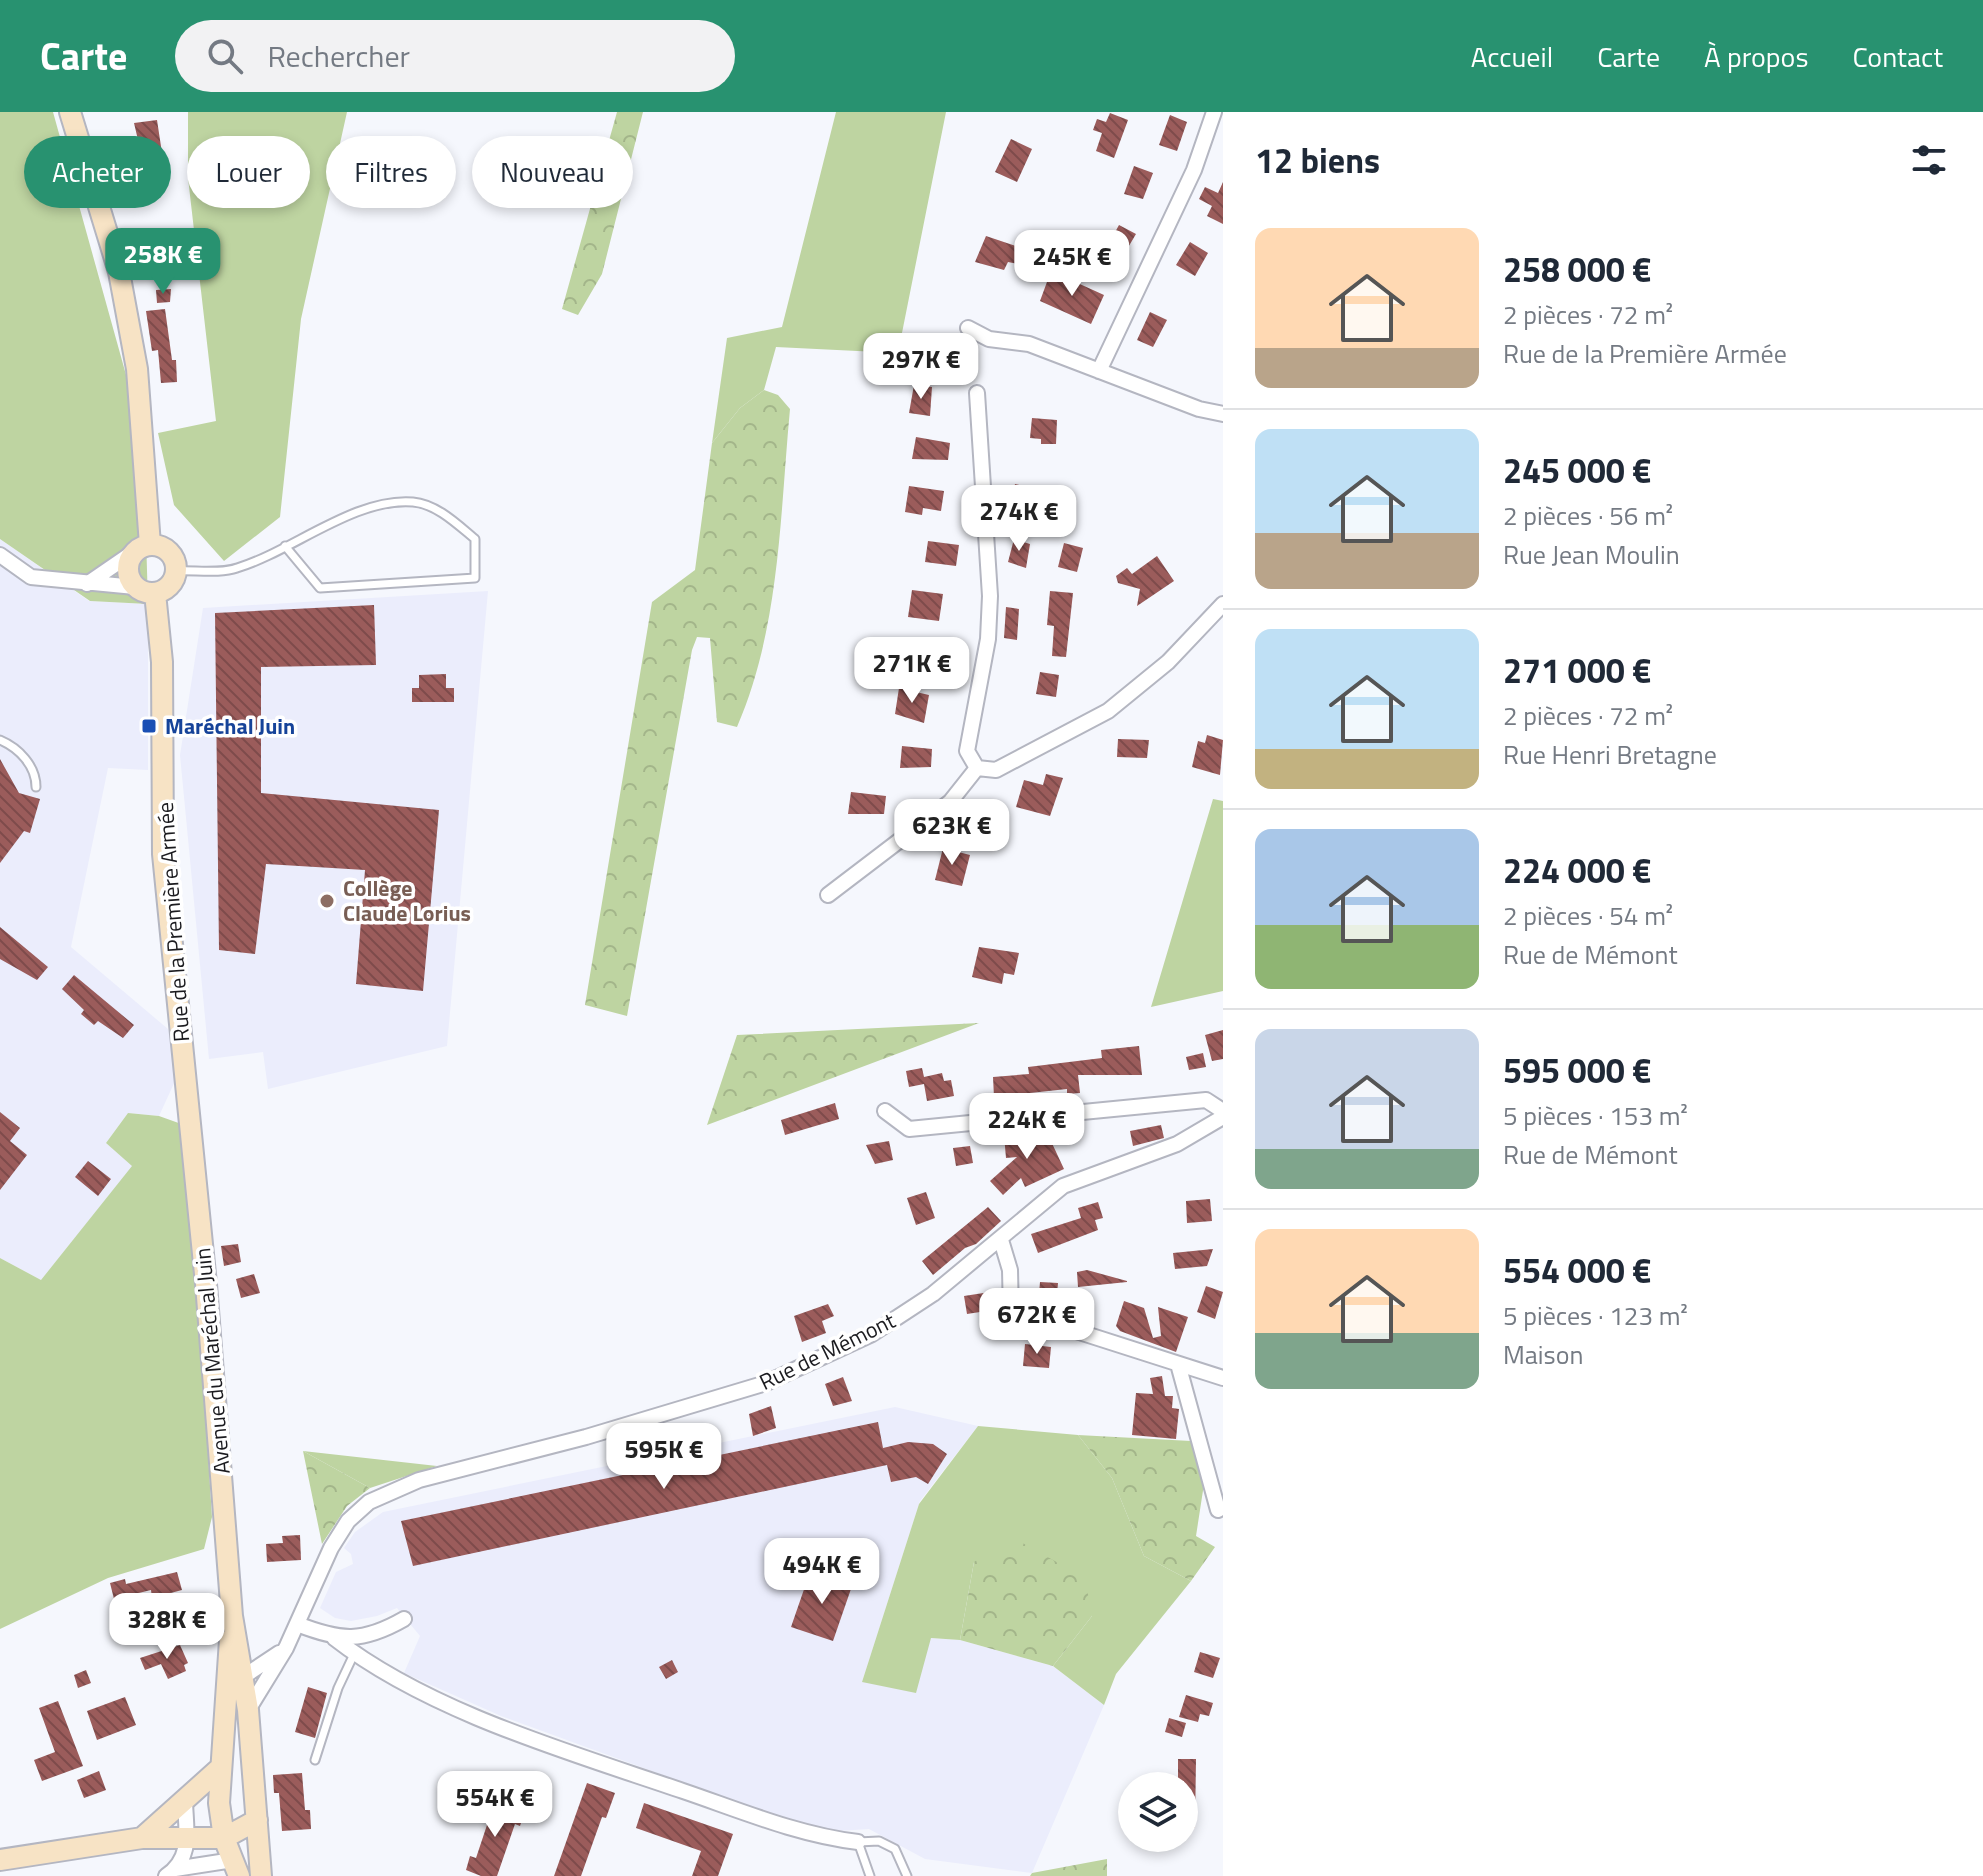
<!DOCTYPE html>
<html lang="fr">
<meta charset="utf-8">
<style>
:root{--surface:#fff;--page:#f2f2f3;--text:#1f2937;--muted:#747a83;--line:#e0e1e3;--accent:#289270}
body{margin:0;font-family:"Titillium Web",sans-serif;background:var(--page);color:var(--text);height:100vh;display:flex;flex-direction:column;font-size:30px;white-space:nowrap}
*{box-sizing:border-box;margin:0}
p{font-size:26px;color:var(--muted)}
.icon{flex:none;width:44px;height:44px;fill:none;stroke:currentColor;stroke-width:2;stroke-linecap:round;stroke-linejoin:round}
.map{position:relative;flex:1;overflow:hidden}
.side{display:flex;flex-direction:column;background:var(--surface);width:760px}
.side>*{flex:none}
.hud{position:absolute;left:24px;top:24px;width:760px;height:72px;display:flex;gap:16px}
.fabs{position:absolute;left:1118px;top:1660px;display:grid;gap:16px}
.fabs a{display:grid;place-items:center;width:80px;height:80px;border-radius:50%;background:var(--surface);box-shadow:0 4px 12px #0003;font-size:40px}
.price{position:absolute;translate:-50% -68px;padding:0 18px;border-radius:16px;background:#fff;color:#222;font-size:26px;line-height:52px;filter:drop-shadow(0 2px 4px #0008)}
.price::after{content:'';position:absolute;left:50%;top:48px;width:24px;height:18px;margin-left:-12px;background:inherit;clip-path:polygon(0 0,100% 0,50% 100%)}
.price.selected{background:var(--accent);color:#fff}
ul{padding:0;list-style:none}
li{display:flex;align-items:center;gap:24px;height:200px;padding:0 32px}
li+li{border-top:2px solid var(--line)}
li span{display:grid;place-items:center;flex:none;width:224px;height:160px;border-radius:16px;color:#555}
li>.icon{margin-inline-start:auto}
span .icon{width:96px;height:96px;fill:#fffc;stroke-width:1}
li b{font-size:34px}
h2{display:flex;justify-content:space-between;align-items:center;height:96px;padding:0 32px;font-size:34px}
.tag{padding:0 28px;border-radius:36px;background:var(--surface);box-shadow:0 4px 12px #0003;font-size:28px;line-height:72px}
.tag.selected{background:var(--accent);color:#fff}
header{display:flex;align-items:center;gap:48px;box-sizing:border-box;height:112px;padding:0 40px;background:var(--accent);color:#fff}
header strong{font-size:38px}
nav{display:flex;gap:44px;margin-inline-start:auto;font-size:28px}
.search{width:560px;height:72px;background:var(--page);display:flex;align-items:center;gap:20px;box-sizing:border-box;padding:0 28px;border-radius:44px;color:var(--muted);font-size:30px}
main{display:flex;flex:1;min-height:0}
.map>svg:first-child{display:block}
</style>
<header>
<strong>Carte</strong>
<div class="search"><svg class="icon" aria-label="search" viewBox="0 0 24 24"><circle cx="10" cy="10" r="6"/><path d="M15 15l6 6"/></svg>Rechercher</div>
<nav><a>Accueil</a><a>Carte</a><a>À propos</a><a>Contact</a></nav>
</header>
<main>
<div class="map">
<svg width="1223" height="1764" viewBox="0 0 1223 1764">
<defs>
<pattern id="forest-crowns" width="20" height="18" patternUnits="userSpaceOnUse" patternTransform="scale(2)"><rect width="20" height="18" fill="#bed4a1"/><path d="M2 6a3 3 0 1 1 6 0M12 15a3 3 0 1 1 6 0" fill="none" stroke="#a3b58a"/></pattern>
<pattern id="building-back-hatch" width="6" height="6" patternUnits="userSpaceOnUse" patternTransform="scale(2)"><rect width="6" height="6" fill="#9b5c5b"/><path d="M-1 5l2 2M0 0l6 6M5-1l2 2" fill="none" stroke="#7e4b4b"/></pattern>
</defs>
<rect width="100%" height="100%" fill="#f5f7fd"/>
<path fill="#ebedfc" d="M0,427L89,489L148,492V658L108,656L71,835L168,917L181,956L159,1004L128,1001L106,1031L133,1054L41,1168L0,1146Z
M488,479L447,934L268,977L263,940L209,947L180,643L203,496Z
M895,1295L978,1314L920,1389L862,1570L931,1526L960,1528L1053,1554L1104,1593L1032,1761L925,1747L869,1717L838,1719L775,1704L501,1604L404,1561L420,1524L397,1496L377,1504L351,1509L335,1506L320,1496L336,1460L353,1452L351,1442L344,1436L355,1420L383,1400Z"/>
<path fill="#bed4a1" d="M0,0H53L143,324L148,492L90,489L0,427Z
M188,0H347L301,207L280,405L224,449L174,393L158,321L216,309L188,66Z
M836,0H946L898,241L776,235L764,278L740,296L712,331L727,226L782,215Z
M1213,687L1223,689V879L1151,895Z
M128,1001L159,1004L187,1014L212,1405L204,1437L108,1466L0,1517V1146L41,1168L132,1054L106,1031Z
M978,1314L1078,1323L1112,1366L1144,1444L1191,1469L1116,1562L1104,1593L1053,1554L1092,1504L974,1450L960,1528L931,1526L916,1581L862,1570L919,1392Z
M303,1339L437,1354L370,1376Z"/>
<path fill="url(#forest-crowns)" d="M617,0H643L602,162L578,203L562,197Z
M764,278L778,283L790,297C780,403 780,516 737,615L717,610L710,526L697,525L692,538L627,904L585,893L652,490L695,458L712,331L740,296Z
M979,911L707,1013L737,923Z
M1078,1323L1191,1329L1204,1372L1196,1424L1215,1435L1191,1469L1144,1444L1112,1366Z
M303,1339L370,1376L347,1394L322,1432Z
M1012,1425L1085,1466L1092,1504L1053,1554L960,1528L974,1450Z
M1107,1747V1764H1030L1032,1761Z"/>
<path fill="url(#building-back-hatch)" d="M1110,1L1128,8L1114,46L1096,39L1102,21L1093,18L1097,7L1106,10Z
M1170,3L1187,10L1177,39L1159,33Z
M157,8L162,41L142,45L134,11Z
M1011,27L1032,37L1017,70L995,60Z
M1134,54L1153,61L1143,87L1124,82Z
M1223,70V112L1207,104L1212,94L1199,87L1205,75L1218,81Z
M1119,113L1136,122L1120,149L1104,140Z
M986,124L1022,136L1018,152L1008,150L1004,158L975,150Z
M1190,130L1208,141L1195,164L1176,153Z
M1051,159L1104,183L1091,212L1040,189Z
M171,177L170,190L157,191L156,178Z
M165,197L172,248H176L177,270L161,271L158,238L152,239L146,199Z
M1150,200L1167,208L1153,235L1137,228Z
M914,273L932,275L930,304L909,301Z
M1032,306L1057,308L1056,332H1041V327L1030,326Z
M916,325L950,331L948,348L912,347Z
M1015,372L1050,380L1044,403L1009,394Z
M909,374L944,379L941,399L923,396L922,403L905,400Z
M1014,427L1030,432L1026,456L1008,450Z
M928,429L959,433L956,454L925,450Z
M1064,431L1083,436L1077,460L1058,455Z
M1157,444L1174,469L1137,494L1140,477L1118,471L1116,464L1127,456L1132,462Z
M912,478L943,482L939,509L908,505Z
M1050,479L1073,481L1066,545L1052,544L1054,514L1047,513Z
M374,493L376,553L261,555V681L439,698L423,879L356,872L365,758L266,752L255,842L219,838L215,501Z
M1006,495L1019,497L1017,528L1004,526Z
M930,531L959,535L956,556L927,552Z
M1040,560L1059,563L1056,585L1036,582Z
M446,562V576H454V590H412V576H419V563Z
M899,576L929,583L924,611L895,602Z
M1207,623L1223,628L1220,663L1192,655L1198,629L1205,631Z
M1118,627L1149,628L1147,646L1117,645Z
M902,634L932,637L931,655L900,656Z
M0,647L19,681L40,687L30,721L24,719L0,751Z
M1046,662L1063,666L1050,704L1016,695L1024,668L1043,673Z
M851,680L886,684L884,702H848Z
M943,736L970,743L962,774L935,768Z
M0,815L48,855L37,868L0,847Z
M979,835L1019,841L1014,863L1004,861L1002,872L972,865Z
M74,863L134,913L123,926L98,909L94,913L81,902L84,898L62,877Z
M1223,918V947L1212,949L1205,923Z
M1139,934L1142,963H1078L1080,981L1067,982V977L994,985L993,965L1029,962L1028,955L1102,946L1101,938Z
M1203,941L1206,955L1189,958L1186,945Z
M922,956L924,965L942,961L944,969L951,968L954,984L927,989L924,972L909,975L906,959Z
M835,991L839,1007L785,1023L781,1008Z
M0,1000L20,1016L10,1029L27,1043L0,1078Z
M1161,1013L1164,1026L1133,1034L1130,1019Z
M1038,1019L1039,1029L1050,1027L1064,1057L1025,1075L1021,1066L1003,1083L990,1069L1017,1045L1006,1046L1004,1023Z
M889,1029L893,1048L875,1052L866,1033Z
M970,1034L973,1051L956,1054L953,1036Z
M88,1049L111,1067L98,1084L75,1065Z
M926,1080L935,1106L916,1113L907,1086Z
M1210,1087L1212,1109L1187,1111L1186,1089Z
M1098,1090L1103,1106L1095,1108L1098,1118L1038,1141L1031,1122L1081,1106L1078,1096Z
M988,1095L1001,1109L976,1132L965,1136L933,1163L922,1149Z
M238,1132L241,1150L224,1154L221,1134Z
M1213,1137L1207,1154L1175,1157L1173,1141Z
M1087,1158L1127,1169V1170L1078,1175L1077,1160Z
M254,1162L260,1181L241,1186L236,1167Z
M1040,1170L1058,1171L1056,1194L1038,1193Z
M1206,1174L1223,1180L1215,1207L1197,1200Z
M990,1180L993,1198L967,1202L964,1184Z
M1124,1189L1144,1196L1153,1226L1161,1224L1158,1195L1188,1205L1176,1240L1120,1219L1116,1214Z
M828,1192L834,1204L822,1209L826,1221L802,1230L794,1204Z
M1025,1232L1051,1235L1049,1256L1023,1254Z
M1162,1264L1165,1284H1173L1172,1296L1179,1297L1176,1327L1132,1323L1136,1281L1153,1282L1150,1266Z
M843,1265L852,1289L833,1294L825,1272Z
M771,1294L776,1316L753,1324L749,1302Z
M878,1310L883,1336L908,1330L933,1332L947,1342L928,1372L916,1365L891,1370L887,1353L413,1454L401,1409Z
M300,1423L301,1448L267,1450L266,1432L283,1431L282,1424Z
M177,1460L182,1478L152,1486L151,1478L114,1487L110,1471L125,1467L126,1472Z
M810,1460L852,1474L833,1529L791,1515Z
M180,1533L188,1551L184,1553L186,1559L168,1567L161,1552L145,1558L140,1546Z
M1200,1540L1220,1546L1213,1566L1194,1560Z
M672,1548L678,1560L666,1567L659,1555Z
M86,1558L91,1571L78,1576L74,1563Z
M308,1575L327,1581L315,1626L295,1620Z
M1186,1583L1213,1591L1209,1604L1200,1602L1198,1610L1179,1605Z
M125,1585L136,1613L97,1628L87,1599Z
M58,1589L83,1654L42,1669L34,1648L55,1640L39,1596Z
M1169,1606L1186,1611L1182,1625L1165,1620Z
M1178,1647H1196L1195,1716H1184V1669H1178Z
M99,1659L106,1678L84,1686L77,1668Z
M302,1661L305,1698H310L311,1717L282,1719L279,1681H274L273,1663Z
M587,1671L615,1681L606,1706L602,1705L581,1764H554Z
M490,1687L525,1699L520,1714L515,1712L497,1764H481L466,1758L470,1744L476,1746L490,1704L485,1702Z
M644,1691L733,1722L718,1764H692L701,1739L636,1716Z"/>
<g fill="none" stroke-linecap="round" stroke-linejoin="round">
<defs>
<path id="lane" d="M176,459C195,458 220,462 237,456C291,440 355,385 413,390C437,392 458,413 475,427V466L320,476L285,434
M0,628C19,636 36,654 36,675
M315,1648L338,1576L354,1542
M870,1764L858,1730L879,1729L895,1737L907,1764"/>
<path id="street" d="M968,216L989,227L1029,232L1199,297L1223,302
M1099,259L1194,58L1214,0
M0,443L31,465L135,475
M87,472L135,439
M977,656L967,639L988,527L990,484L977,281
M828,783L950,690L977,656L996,658L1108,599L1168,550L1223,492
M885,999L909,1017L1206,988L1223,999
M1001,1128L1010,1158L1011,1203L1029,1215L1073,1218L1223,1266
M1178,1252L1218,1398
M297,1512C341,1529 362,1531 404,1507
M334,1526C429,1600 569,1640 683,1679C739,1698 798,1723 858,1730
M237,1569L279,1541
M248,1598L286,1536L331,1436L348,1409L369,1390L419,1368L586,1325L766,1271L872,1222L933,1182L1063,1074L1177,1032L1223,1005
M175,1757L233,1748
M166,1764C193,1746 186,1719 185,1690"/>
<path id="secondary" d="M70,0L119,160L137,257L150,433
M128 457a24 24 0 1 1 48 0a24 24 0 1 1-48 0Z
M155,481L162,550L163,742L206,1172L232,1504L248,1598L261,1764
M230,1528L219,1691L224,1726L239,1764
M142,1726L219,1657
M0,1748L142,1726H224L257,1708"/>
</defs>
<use href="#lane" stroke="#b4b6c1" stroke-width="11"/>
<use href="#street" stroke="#b4b6c1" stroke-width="18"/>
<use href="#secondary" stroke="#b4b6c1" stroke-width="24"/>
<use href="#lane" stroke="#fff" stroke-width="7"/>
<use href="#street" stroke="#fff" stroke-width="14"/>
<use href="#secondary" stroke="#f7e3c5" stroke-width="20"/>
</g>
<rect fill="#1a4fb4" stroke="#fff" stroke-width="3" x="141" y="606" width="16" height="16" rx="4"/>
<circle fill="#8d6e63" stroke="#fff" stroke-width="3" cx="327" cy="789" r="8"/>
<g text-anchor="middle" stroke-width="7" stroke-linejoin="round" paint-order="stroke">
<g font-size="22" font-weight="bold" fill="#164399" stroke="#fff" text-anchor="start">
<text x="165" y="622">Maréchal Juin</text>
</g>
<g font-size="22" font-weight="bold" fill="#785e54" stroke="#fff" text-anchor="start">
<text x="343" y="784">Collège<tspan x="343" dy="25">Claude Lorius</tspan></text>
</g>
<g font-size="22" fill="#1b1b1f" stroke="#fff">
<text transform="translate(173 810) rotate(-94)" y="8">Rue de la Première Armée</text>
<text transform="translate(827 1239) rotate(-26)" y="8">Rue de Mémont</text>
<text transform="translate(212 1249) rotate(-95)" y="8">Avenue du Maréchal Juin</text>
</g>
</g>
</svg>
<div class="fabs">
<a><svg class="icon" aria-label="layers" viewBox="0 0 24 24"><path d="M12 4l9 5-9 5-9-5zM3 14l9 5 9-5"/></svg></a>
</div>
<b class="price selected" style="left:163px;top:184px">258K €</b>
<b class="price" style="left:1072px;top:186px">245K €</b>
<b class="price" style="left:921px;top:289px">297K €</b>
<b class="price" style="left:1019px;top:441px">274K €</b>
<b class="price" style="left:912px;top:593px">271K €</b>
<b class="price" style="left:952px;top:755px">623K €</b>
<b class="price" style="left:1027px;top:1049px">224K €</b>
<b class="price" style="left:1037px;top:1244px">672K €</b>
<b class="price" style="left:664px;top:1379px">595K €</b>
<b class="price" style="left:822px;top:1494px">494K €</b>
<b class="price" style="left:167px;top:1549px">328K €</b>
<b class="price" style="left:495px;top:1727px">554K €</b>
<div class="hud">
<a class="tag selected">Acheter</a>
<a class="tag">Louer</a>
<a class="tag">Filtres</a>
<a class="tag">Nouveau</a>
</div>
</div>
<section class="side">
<h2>12 biens<svg class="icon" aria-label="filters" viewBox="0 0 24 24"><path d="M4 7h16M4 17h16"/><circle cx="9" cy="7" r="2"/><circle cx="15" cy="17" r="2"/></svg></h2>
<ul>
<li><span style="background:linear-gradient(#ffd9b3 75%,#b9a48a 0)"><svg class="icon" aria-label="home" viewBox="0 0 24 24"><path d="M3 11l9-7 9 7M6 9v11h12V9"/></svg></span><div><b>258 000 €</b><p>2 pièces · 72 m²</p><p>Rue de la Première Armée</p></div></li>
<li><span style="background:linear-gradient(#bfe0f5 65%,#b9a48a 0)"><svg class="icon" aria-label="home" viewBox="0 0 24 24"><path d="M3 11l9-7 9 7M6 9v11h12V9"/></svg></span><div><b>245 000 €</b><p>2 pièces · 56 m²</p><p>Rue Jean Moulin</p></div></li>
<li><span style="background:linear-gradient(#bfe0f5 75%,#c2b280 0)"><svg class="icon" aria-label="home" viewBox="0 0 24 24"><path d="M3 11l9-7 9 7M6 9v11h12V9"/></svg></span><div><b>271 000 €</b><p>2 pièces · 72 m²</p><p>Rue Henri Bretagne</p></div></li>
<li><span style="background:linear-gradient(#a9c7e8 60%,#8fb573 0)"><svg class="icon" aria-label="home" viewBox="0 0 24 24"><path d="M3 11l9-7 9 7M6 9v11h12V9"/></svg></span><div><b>224 000 €</b><p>2 pièces · 54 m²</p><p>Rue de Mémont</p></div></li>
<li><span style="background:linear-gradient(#c9d6e8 75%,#7fa58c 0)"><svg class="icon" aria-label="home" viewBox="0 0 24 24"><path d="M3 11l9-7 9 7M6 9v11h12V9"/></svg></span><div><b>595 000 €</b><p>5 pièces · 153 m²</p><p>Rue de Mémont</p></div></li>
<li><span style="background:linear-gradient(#ffd9b3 65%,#7fa58c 0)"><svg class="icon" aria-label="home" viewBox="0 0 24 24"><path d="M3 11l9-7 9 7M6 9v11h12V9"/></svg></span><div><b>554 000 €</b><p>5 pièces · 123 m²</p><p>Maison</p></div></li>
</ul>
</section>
</main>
